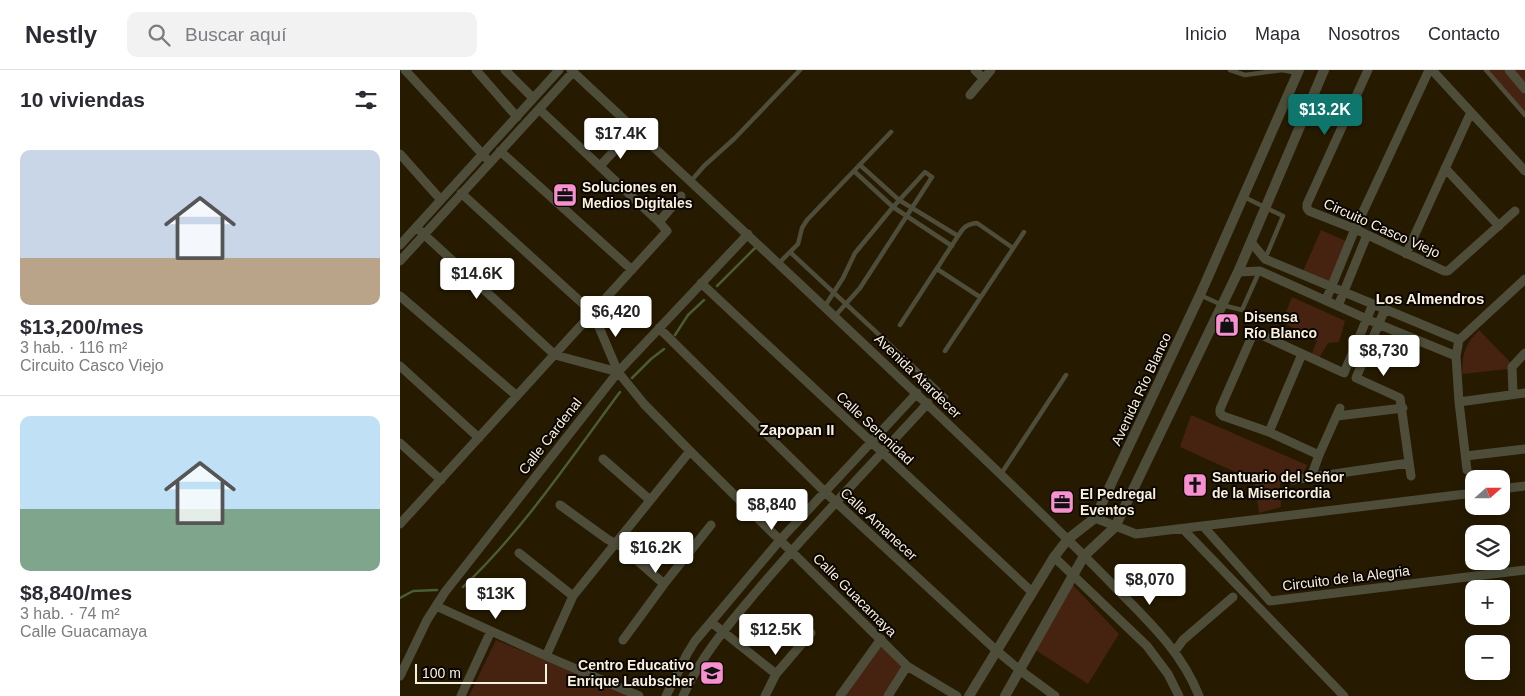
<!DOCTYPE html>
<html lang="es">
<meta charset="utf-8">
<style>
:root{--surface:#fff;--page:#f2f2f3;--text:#2b2b33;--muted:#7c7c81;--line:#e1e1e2;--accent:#0f766e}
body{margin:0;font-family:Helvetica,sans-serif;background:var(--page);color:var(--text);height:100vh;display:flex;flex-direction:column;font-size:19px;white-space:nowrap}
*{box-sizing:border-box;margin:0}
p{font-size:16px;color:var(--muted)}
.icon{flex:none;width:28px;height:28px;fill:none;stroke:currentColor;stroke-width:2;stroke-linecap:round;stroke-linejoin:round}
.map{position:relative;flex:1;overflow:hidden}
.drawer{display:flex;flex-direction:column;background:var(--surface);width:400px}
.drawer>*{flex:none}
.needle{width:32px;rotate:69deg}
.fabs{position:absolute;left:1065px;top:400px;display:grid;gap:10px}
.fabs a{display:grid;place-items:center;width:45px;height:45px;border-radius:10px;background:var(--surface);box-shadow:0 2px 12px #0003;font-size:25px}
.scale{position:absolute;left:15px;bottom:12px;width:132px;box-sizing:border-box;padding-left:5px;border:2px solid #f8f0df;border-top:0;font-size:14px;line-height:18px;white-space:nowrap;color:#f8f0df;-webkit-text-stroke:4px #0b0600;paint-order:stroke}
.price{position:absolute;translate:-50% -42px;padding:0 11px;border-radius:5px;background:#fff;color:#222;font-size:16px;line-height:32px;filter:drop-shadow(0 1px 2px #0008)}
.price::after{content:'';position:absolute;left:50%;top:30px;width:15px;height:11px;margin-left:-8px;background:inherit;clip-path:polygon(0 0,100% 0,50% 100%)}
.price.on{background:var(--accent);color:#fff}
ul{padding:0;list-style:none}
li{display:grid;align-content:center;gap:10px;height:265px;padding:0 20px}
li+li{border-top:1px solid var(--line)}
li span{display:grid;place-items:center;height:155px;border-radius:10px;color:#555}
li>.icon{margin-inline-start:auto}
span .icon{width:90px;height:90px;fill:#fffc;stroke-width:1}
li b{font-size:21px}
h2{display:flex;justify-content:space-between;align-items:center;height:60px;padding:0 20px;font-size:21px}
header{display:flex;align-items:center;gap:30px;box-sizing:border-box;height:70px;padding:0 25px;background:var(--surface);border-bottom:1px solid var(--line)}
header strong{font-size:24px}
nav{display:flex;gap:28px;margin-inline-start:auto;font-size:18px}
.search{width:350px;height:45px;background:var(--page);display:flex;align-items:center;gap:12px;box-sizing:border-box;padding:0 18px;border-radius:10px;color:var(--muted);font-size:19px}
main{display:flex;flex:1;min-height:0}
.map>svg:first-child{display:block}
</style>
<header>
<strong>Nestly</strong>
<div class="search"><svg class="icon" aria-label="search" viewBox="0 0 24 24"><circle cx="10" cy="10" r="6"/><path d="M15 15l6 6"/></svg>Buscar aquí</div>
<nav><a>Inicio</a><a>Mapa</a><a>Nosotros</a><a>Contacto</a></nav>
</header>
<main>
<section class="drawer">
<h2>10 viviendas<svg class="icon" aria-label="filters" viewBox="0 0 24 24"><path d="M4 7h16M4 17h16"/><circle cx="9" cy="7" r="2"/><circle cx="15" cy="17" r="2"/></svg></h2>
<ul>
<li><span style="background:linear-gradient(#c9d6e8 70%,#b9a48a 0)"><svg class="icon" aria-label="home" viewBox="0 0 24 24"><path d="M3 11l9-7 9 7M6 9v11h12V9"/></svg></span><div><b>$13,200/mes</b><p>3 hab. · 116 m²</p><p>Circuito Casco Viejo</p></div></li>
<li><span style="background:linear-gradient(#bfe0f5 60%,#7fa58c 0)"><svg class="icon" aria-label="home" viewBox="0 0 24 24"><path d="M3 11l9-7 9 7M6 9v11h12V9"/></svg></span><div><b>$8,840/mes</b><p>3 hab. · 74 m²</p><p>Calle Guacamaya</p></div></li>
</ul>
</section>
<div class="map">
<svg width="1125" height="626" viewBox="0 0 1125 626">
<rect width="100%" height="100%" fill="#261a00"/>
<path fill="#462311" d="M1083,0H1125V42Z
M921,160L946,171L930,214L903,201Z
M892,227L945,251L939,272L928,273L919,288L912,283L917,271L882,252Z
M1079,260L1110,292L1108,299L1062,304C1063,282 1064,276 1079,260Z
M791,345L907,395L903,404L880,414L881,437L859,443L855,413L844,406L780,377Z
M672,514L719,564L688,614L634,579Z
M96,570L232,626H69Z
M480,574L503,596L484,626H445Z"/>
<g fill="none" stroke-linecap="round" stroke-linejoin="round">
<path stroke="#4a5c32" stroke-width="2.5" d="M317,216L355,178
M275,265L288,245L304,230
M232,308L251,289L264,279
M63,517C124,459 170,389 220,322
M0,528L13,521L37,520"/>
<path stroke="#4d4d3a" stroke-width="4.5" d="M830,0L845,5L882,0L897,3
M1086,0L1125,45
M460,95L499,130L558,166
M454,101L493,137L552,176
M291,111L304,96L335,68L400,0
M844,127L883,146L865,189
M390,182L546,327
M379,193L398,174L402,158L407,150L491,62
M537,199L580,227
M800,225L822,235L842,240L859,202
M425,236L443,208L455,183L493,137L525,102L532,107L460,218L435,246
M500,255L558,166C563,158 566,154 577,153L613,178
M545,281L624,162
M601,404L666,305"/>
<path stroke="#4d4d3a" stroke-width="9" d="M5,0L86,88
M76,0L117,47
M105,0L133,28
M171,0C321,140 472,280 620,423C651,453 682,483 712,514C746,549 781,580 799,626
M575,0L584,9
M968,0L907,134V138L909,141L955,159L1044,201H1048L1115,141
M1032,0L1125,101
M1109,0L1125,19
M570,25L591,0
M100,81L232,200
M0,84L41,130
M200,96L225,69
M1045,98L1099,156
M61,123L193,243L218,302L244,334L290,381L507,596L557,626
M259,152L281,126
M16,157L155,285L218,302
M851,172L865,189L1059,270
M0,175L159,0
M1006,184L1071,42
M0,191L173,2
M838,202L860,201L978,254L1056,286
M301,213L632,522
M0,226L117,326
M926,230L955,159L1029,0
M938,236L967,165
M985,239L956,308L1000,328L1011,406
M259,258L425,422L597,581L621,601L655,626
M0,296L79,368
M1113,324L1112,297L1125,283
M1059,332L1125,323
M937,346L1003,338
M869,362L902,284
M0,373L41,410
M919,385L869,362L823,346L820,343V339L853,264L857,263L944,303L973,234
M1066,386L1125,379
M203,389L250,430
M1067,400L1059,332L1056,286L1059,270L1125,209
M911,407L919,385L940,338
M893,410L1009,393
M1101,419L1125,416
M160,435L207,469L222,477L264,514
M695,448L736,464L1074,423
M0,454L267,161L259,152L139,39
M803,456L870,531L1125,500
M783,459L944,626
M119,483L173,526
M654,487L747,576L768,604L779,626
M36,536L146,586L239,626
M311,552L376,604
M223,570L264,514L311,455
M775,581L783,570L833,527
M146,586L173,526L290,381
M0,606L27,550L45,522L218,302L348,164
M61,626L91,561
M266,626L287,584L295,571L380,470L517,323
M283,626C303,582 331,552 362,515C415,453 472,394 528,333
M365,626L376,604L411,563
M440,626L481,569
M488,626L507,596"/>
<path stroke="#4d4d3a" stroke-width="10" d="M569,626L654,487L668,469L695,448L800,225L899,0
M605,626L684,486L715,457L838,202L924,0"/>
</g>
<defs>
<symbol id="office-square" viewBox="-11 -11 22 22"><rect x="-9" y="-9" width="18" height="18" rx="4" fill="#f690cf" stroke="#0b0600"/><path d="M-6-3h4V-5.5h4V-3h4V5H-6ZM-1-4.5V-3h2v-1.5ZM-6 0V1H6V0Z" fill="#111"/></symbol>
<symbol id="shop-square" viewBox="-11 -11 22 22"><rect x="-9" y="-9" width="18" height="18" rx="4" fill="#f690cf" stroke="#0b0600"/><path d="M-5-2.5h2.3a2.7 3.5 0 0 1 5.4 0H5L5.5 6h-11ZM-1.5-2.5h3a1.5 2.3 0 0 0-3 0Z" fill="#111"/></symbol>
<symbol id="church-square" viewBox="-11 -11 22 22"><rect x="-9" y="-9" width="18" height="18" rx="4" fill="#f690cf" stroke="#0b0600"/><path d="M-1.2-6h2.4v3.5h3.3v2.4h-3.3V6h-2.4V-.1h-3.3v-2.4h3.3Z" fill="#111"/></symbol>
<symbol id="school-square" viewBox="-11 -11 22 22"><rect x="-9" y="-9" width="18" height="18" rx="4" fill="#f690cf" stroke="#0b0600"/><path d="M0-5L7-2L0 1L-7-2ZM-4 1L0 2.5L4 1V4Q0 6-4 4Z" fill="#111"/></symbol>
</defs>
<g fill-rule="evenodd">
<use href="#office-square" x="151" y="111" width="28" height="28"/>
<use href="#shop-square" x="813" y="241" width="28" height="28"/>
<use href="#church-square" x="781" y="401" width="28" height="28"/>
<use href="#office-square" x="648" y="418" width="28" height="28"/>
<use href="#school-square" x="298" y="589" width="28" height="28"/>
</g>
<g text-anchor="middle" stroke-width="4" stroke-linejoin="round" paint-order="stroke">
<g font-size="14" font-weight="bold" fill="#f8f0df" stroke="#0b0600" text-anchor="start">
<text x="182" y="122">Soluciones en<tspan x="182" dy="16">Medios Digitales</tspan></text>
<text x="844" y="252">Disensa<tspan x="844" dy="16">Río Blanco</tspan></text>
<text x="812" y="412">Santuario del Señor<tspan x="812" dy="16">de la Misericordia</tspan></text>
<text x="680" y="429">El Pedregal<tspan x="680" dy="16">Eventos</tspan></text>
<text x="294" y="600" text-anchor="end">Centro Educativo<tspan x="294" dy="16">Enrique Laubscher</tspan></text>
</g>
<g font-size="14" fill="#f8f0df" stroke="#0b0600">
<text transform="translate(982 158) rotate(24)" y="5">Circuito Casco Viejo</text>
<text transform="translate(518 306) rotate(44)" y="5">Avenida Atardecer</text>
<text transform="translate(741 319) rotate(-65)" y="5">Avenida Río Blanco</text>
<text transform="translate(475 358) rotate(43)" y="5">Calle Serenidad</text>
<text transform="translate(150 366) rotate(-52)" y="5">Calle Cardenal</text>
<text transform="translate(479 454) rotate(43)" y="5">Calle Amanecer</text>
<text transform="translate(946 508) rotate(-7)" y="5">Circuito de la Alegria</text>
<text transform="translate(455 525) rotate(45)" y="5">Calle Guacamaya</text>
</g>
<g font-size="15" font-weight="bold" fill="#f8f0df" stroke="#0b0600">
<text x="1030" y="234">Los Almendros</text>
<text x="397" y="365">Zapopan II</text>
</g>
</g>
</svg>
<div class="fabs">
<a><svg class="needle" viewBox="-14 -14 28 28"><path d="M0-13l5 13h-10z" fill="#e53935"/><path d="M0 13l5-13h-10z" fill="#7c7c81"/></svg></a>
<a><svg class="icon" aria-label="layers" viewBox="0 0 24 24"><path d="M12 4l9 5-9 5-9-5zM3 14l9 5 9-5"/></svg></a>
<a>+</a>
<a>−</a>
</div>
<div class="scale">100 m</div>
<b class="price on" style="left:925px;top:66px">$13.2K</b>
<b class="price" style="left:221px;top:90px">$17.4K</b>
<b class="price" style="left:77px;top:230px">$14.6K</b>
<b class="price" style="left:216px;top:268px">$6,420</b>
<b class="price" style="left:984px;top:307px">$8,730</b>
<b class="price" style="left:372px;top:461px">$8,840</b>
<b class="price" style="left:256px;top:504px">$16.2K</b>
<b class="price" style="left:750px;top:536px">$8,070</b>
<b class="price" style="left:96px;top:550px">$13K</b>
<b class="price" style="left:376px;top:586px">$12.5K</b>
</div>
</main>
